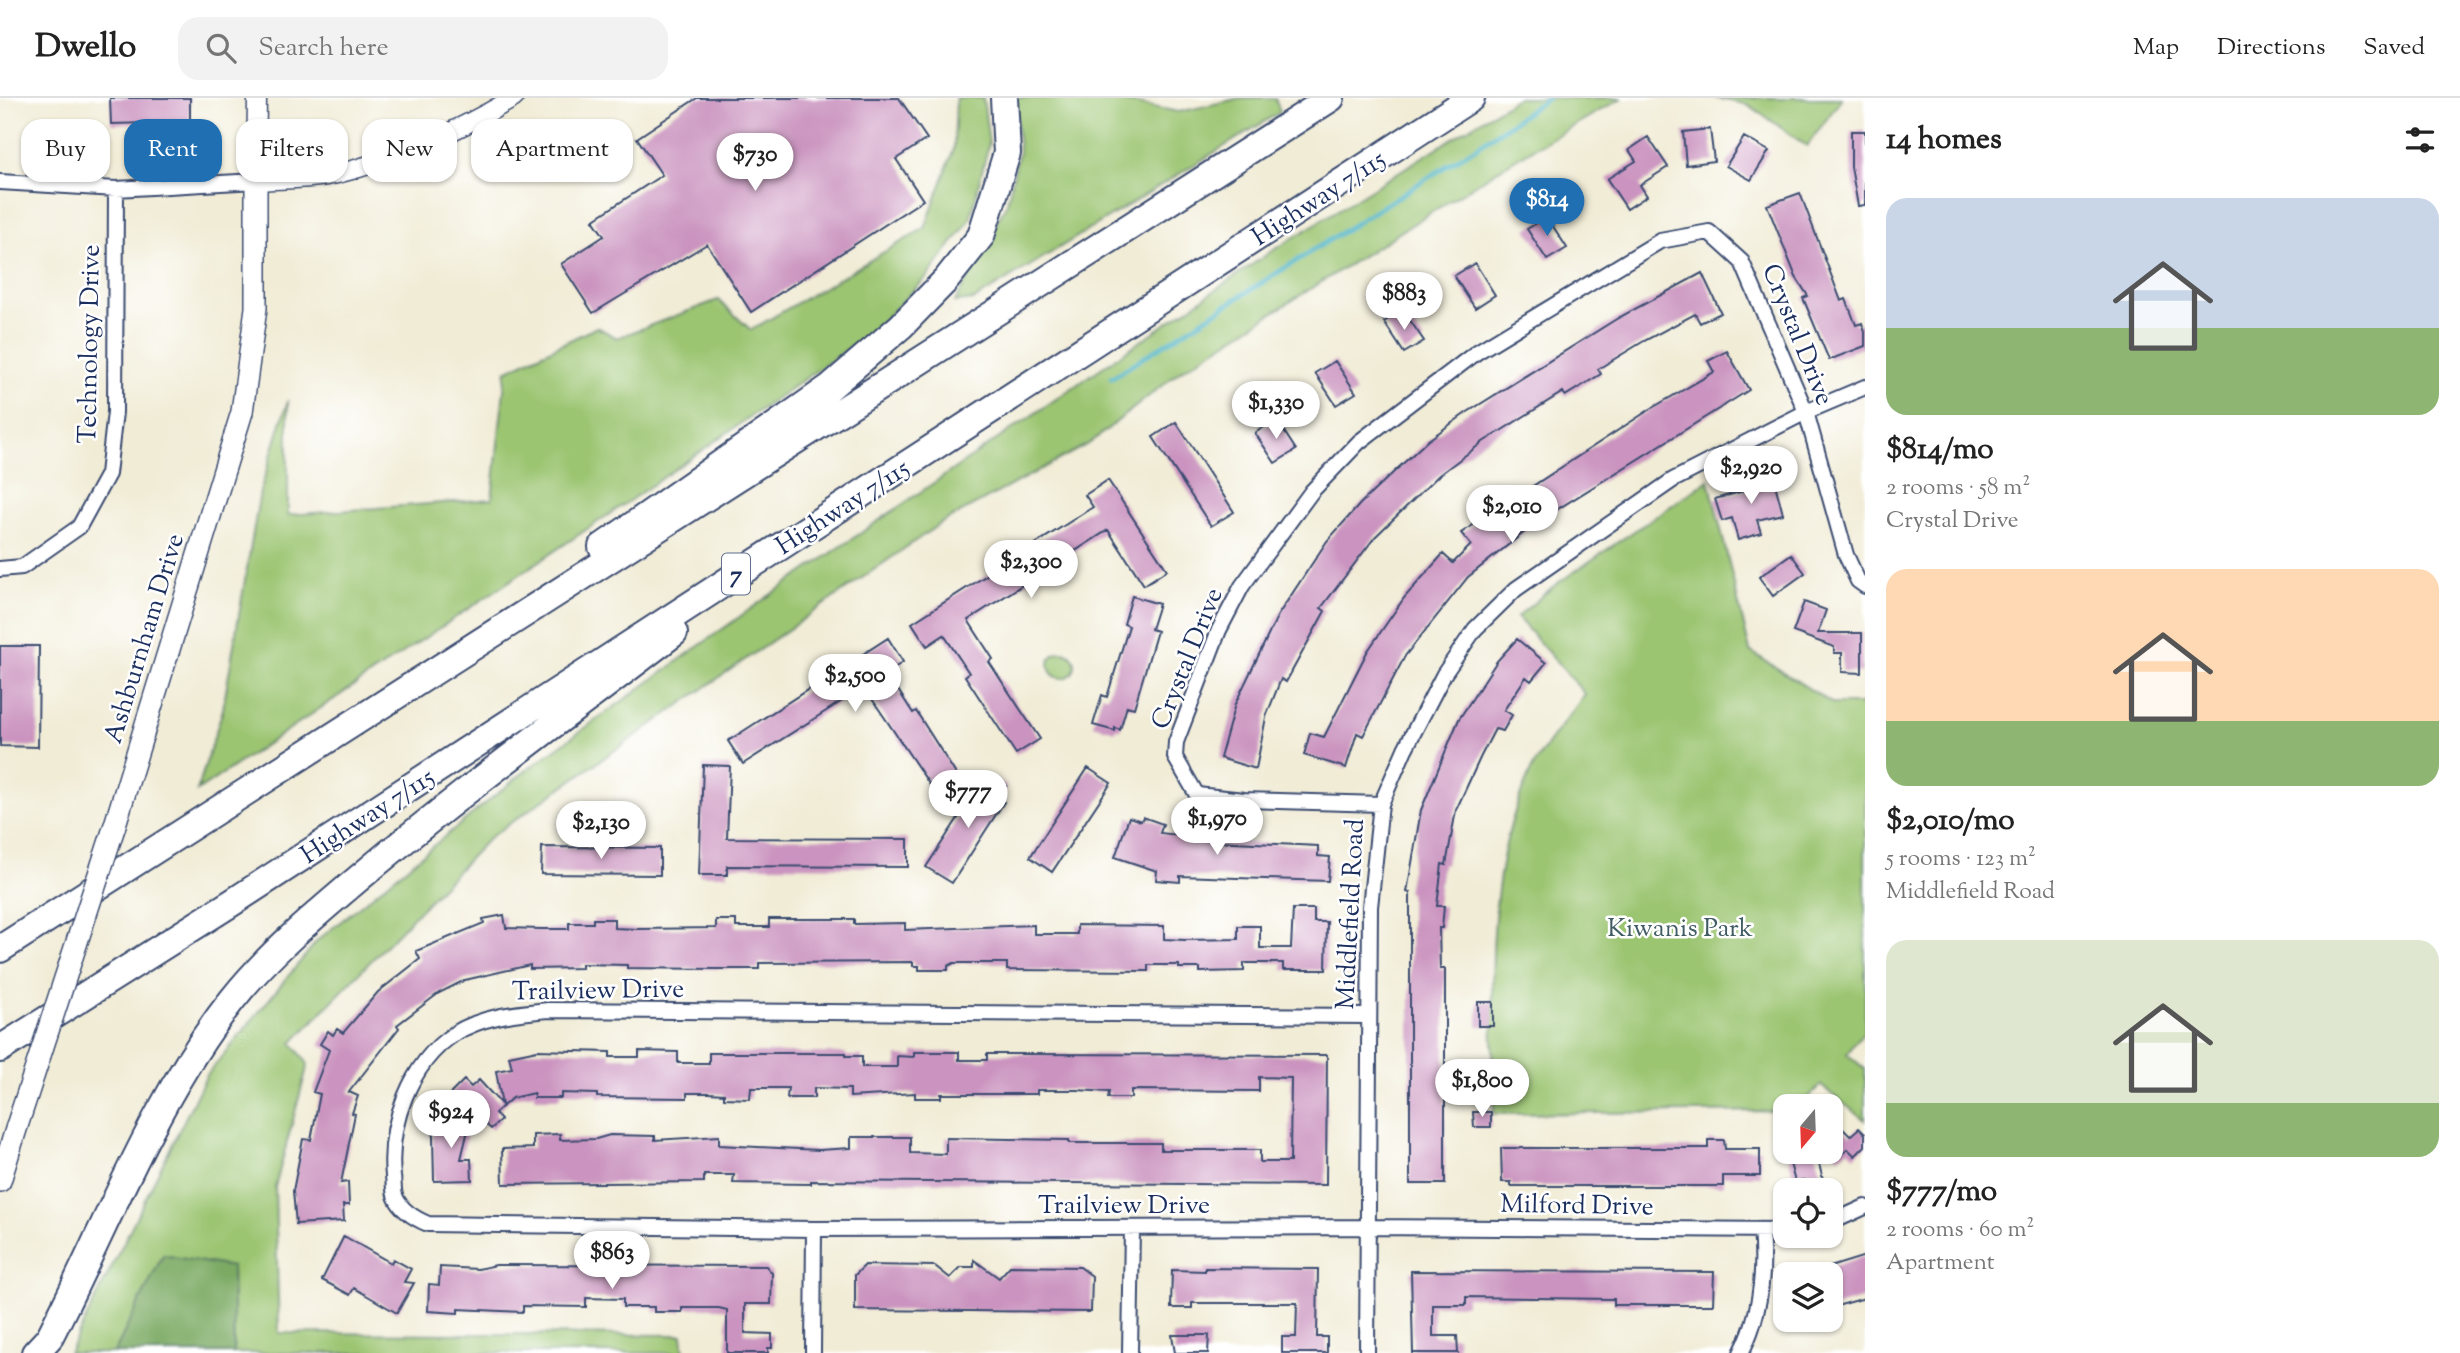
<!DOCTYPE html>
<meta charset="utf-8">
<style>
:root{--surface:#fff;--page:#f2f2f2;--text:#222;--muted:#767676;--line:#e0e0e0;--accent:#1f6fb2}
body{margin:0;font-family:"Sorts Mill Goudy",serif;background:var(--page);color:var(--text);height:100vh;display:flex;flex-direction:column;font-size:26px;white-space:nowrap}
*{box-sizing:border-box;margin:0}
p{font-size:23px;color:var(--muted)}
.icon{flex:none;width:38px;height:38px;fill:none;stroke:currentColor;stroke-width:2;stroke-linecap:round;stroke-linejoin:round}
.map{position:relative;flex:1;overflow:hidden}
.drawer{display:flex;flex-direction:column;background:var(--surface);width:595px}
.drawer>*{flex:none}
.top-card{position:absolute;left:21px;top:21px;width:665px;height:63px;display:flex;gap:14px}
.needle{width:46px;rotate:199deg}
.buttons{position:absolute;left:1773px;top:996px;display:grid;gap:14px}
.buttons a{display:grid;place-items:center;width:70px;height:70px;border-radius:14px;background:var(--surface);box-shadow:0 2px 5px #0004;font-size:35px}
.price{position:absolute;translate:-50% -60px;padding:0 16px;border-radius:24px;background:#fff;color:#222;font-size:23px;line-height:46px;filter:drop-shadow(0 2px 4px #0008)}
.price::after{content:'';position:absolute;left:50%;top:42px;width:21px;height:16px;margin-left:-10px;background:inherit;clip-path:polygon(0 0,100% 0,50% 100%)}
.price.active{background:var(--accent);color:#fff}
ul{padding:0;list-style:none}
li{display:grid;align-content:center;gap:14px;height:371px;padding:0 21px}
li span{display:grid;place-items:center;height:217px;border-radius:21px;color:#555}
li>.icon{margin-inline-start:auto}
span .icon{width:126px;height:126px;fill:#fffc;stroke-width:1}
li b{font-size:30px}
h2{display:flex;justify-content:space-between;align-items:center;height:84px;padding:0 21px;font-size:30px}
.pill{padding:0 24px;border-radius:21px;background:var(--surface);box-shadow:0 2px 5px #0004;font-size:24px;line-height:63px}
.pill.active{background:var(--accent);color:#fff}
header{display:flex;align-items:center;gap:42px;box-sizing:border-box;height:98px;padding:0 35px;background:var(--surface);border-bottom:2px solid var(--line)}
header strong{font-size:33px}
nav{display:flex;gap:38px;margin-inline-start:auto;font-size:24px}
.search{width:490px;height:63px;background:var(--page);display:flex;align-items:center;gap:18px;box-sizing:border-box;padding:0 24px;border-radius:21px;color:var(--muted);font-size:26px}
main{display:flex;flex:1;min-height:0}
.map>svg:first-child{display:block}
</style>
<header>
<strong>Dwello</strong>
<div class="search"><svg class="icon" aria-label="search" viewBox="0 0 24 24"><circle cx="10" cy="10" r="6"/><path d="M15 15l6 6"/></svg>Search here</div>
<nav><a>Map</a><a>Directions</a><a>Saved</a></nav>
</header>
<main>
<div class="map">
<svg width="1865" height="1255" viewBox="0 0 1865 1255">
<rect width="100%" height="100%" fill="#fff"/>
<filter id="ink" filterUnits="userSpaceOnUse"><feTurbulence type="fractalNoise" baseFrequency=".0143" numOctaves="2"/><feDisplacementMap in="SourceGraphic" scale="14" xChannelSelector="R" yChannelSelector="G"/><feConvolveMatrix kernelMatrix="1 2 1 2 8 2 1 2 1" color-interpolation-filters="sRGB"/></filter>
<filter id="wash" filterUnits="userSpaceOnUse"><feTurbulence type="fractalNoise" baseFrequency=".00686" numOctaves="4" result="noise"/><feDisplacementMap in="SourceGraphic" scale="28" xChannelSelector="R" yChannelSelector="G"/><feGaussianBlur stdDeviation="1.57" result="paint"/><feColorMatrix in="noise" values="0 0 0 0 0 0 0 0 0 0 0 0 0 0 0 0 0 1.4 0 .05"/><feComposite in="paint" operator="in"/></filter>
<g filter="url(#wash)">
<rect width="100%" height="100%" fill="#f1ecd6"/>
<path fill="#9bc571" stroke="#5b7a68" stroke-width="2" d="M956,0H983L989,45L970,122L927,179L869,236L632,401L197,693L223,611L260,394L288,302V417L492,401L506,273L597,229L617,240L718,202L751,232L925,130L954,50Z
M1015,0H1107L1179,14L1241,0H1275L1280,14L974,202L955,204L1007,105L1019,54Z
M1517,0H1622L1519,59L1179,274L1090,345L941,425L489,740L292,945L308,966L275,1089L279,1235L682,1237L684,1255H234L232,1169L163,1157L114,1255H69L206,978L318,842L525,673L763,502L1269,155Z
M1715,0H1842L1807,48L1749,7Z
M1709,382L1750,553L1833,606H1865V932L1847,956L1865,971V1022L1820,987L1801,1008H1785V1013L1494,1016C1494,905 1481,784 1528,679C1541,650 1567,622 1585,596L1517,519L1555,487Z
M1049 567a13 13 0 1 1 26 0a13 13 0 1 1-26 0Z"/>
<path fill="#7caa63" stroke="#4c6c60" stroke-width="2" d="M163,1157L232,1169L234,1255H114Z"/>
<g fill="none" stroke-linecap="round" stroke-linejoin="round">
<path stroke="#44b0c2" stroke-width="5" d="M1111,280L1475,50L1548,0"/>
</g>
<g id="blocks">
<path fill="#cb94c0" d="M110,0H190V24L111,26Z
M697,0H899L927,41L896,61L923,102L751,214L707,146L593,215L561,166L604,138L593,122L662,77L637,40Z
M1710,31L1714,63L1686,67L1683,34Z
M1851,33H1865V107L1858,108L1851,69Z
M1648,39L1668,69L1640,87L1647,98L1627,111L1607,81L1636,63L1629,52Z
M1744,39L1769,53L1751,82L1726,68Z
M1800,95L1841,203L1846,201L1856,227L1862,225L1865,234V248L1829,262L1803,200L1808,198L1796,179L1767,107Z
M1547,119L1567,150L1547,162L1527,131Z
M1475,165L1495,197L1475,210L1454,178Z
M1702,175L1721,215L1700,225L1695,216L1644,243L1598,271L1601,276L1565,298L1563,294L1483,344L1439,377L1375,439L1321,510L1325,513L1286,584L1281,581L1266,619L1256,671L1220,660L1235,606L1278,517L1327,443L1361,405L1427,343L1466,315L1618,220Z
M1403,212L1424,243L1404,255L1384,224Z
M1727,253L1749,292L1537,424L1468,479L1405,558L1363,638L1357,635L1346,670L1304,657L1310,635L1324,639L1367,554L1404,500L1443,456L1453,465L1471,447L1461,435L1652,310L1714,274L1708,263Z
M1335,263L1356,295L1336,307L1315,275Z
M1276,321L1296,352L1275,365L1255,335Z
M1176,324L1234,414L1211,428L1153,339Z
M1772,375L1783,416L1757,422L1761,435L1738,442L1732,420L1722,423L1715,401L1754,390L1751,381Z
M1108,382L1167,472L1144,487L1108,432L968,522L993,561L989,564L1040,641L1016,656L965,578L969,575L944,537L927,548L912,525L1093,409L1085,397Z
M1791,456L1805,475L1773,498L1759,479Z
M1132,498L1159,506L1151,531L1157,533L1134,610L1127,608L1120,632L1115,630V633L1093,627L1102,597L1107,599L1129,528L1124,526Z
M1804,504L1826,512L1818,535H1862V575L1842,574V555H1834V549L1793,534Z
M888,540L903,564L887,575L913,615L916,613L959,681L936,696L864,589L743,666L728,643Z
M1517,541L1546,565L1531,583L1526,579L1504,612L1512,617L1503,633L1495,631L1481,658L1456,712L1446,767L1442,766L1437,808H1444L1442,830H1439L1440,871H1445V1086H1410V795L1407,794L1421,712L1459,621L1497,563Z
M0,548H39L38,649L0,648Z
M703,667L730,668L727,740L908,741V769L727,768V777H699Z
M1088,670L1111,685L1052,774L1030,759Z
M987,676L1006,688L998,700L1004,704L952,785L926,769Z
M1129,719L1141,723L1143,719L1163,726L1160,735L1195,739L1194,742L1318,748V758L1330,759L1328,783L1180,778V784L1156,782L1157,773L1115,759Z
M542,749L660,750V777L541,776Z
M1293,811H1314V824H1327L1326,872H1283V865H1244V873L1200,874V870H1179V867H1148V873L1007,872V865H954L948,868V872H919V868H913V864L759,865V871H716L627,870V867L582,866V870L530,871V867L465,882L439,895L397,927L399,930L349,994L358,998L352,1015L355,1016L341,1085L348,1084L349,1107H343L344,1123L296,1126L293,1093L303,1041L311,1042L320,996L313,994L329,952L320,946L328,933L333,937L337,931L343,935L378,894L420,861L416,853L484,825L483,821L504,817L506,830L541,831H569V825H593V821H614V830L638,831L716,830V822H736V829H769V821H854V826L905,825V832L1034,827V836H1077V827L1164,828V841L1185,842L1238,841V828H1260V850H1291Z
M1478,904H1493V928H1478Z
M537,952L610,954V959H639V953L678,954V965H709V955H846V958H862V969H897V958L914,959V954H959V962H987V956L1327,957L1326,1087L811,1083V1086L733,1085L734,1077H704V1084L503,1086L502,1051L533,1050V1037L560,1036V1042L596,1041L610,1037L655,1038V1042L719,1038V1047L819,1052L851,1050V1039H910V1055L946,1056V1040L1069,1042V1045H1161V1052H1260V1064H1290L1291,980L1259,979V993L1131,992V1000H1108L1109,994L1077,992H1037V996H941V1000H915V995L850,999V991L814,990V1000H787L788,990H751L750,1001L724,1000V996L709,995H687V1000L597,999V996L561,995V1000H534V995L512,1000L495,1015L501,1022L491,1031L473,1015L472,1019L450,996L464,982L471,989L479,982L502,1007L496,973L512,970L509,958Z
M1473,1014H1491V1029H1474Z
M439,1016L470,1024L461,1061H471L472,1082L434,1083L433,1039Z
M1830,1018L1850,1038L1859,1030L1865,1036V1048L1855,1058L1848,1051L1839,1059L1830,1050Z
M1708,1042H1724L1725,1051H1760V1078H1723V1088H1511V1084H1502L1501,1050H1708Z
M1787,1054H1816L1823,1082L1804,1087L1803,1082L1795,1084Z
M344,1138L391,1165L393,1161L411,1171L404,1184L414,1185L397,1215L354,1190L350,1197L322,1182Z
M1865,1158V1200L1830,1210V1169Z
M974,1162L999,1180L1010,1168L1080,1169L1092,1178L1091,1214L855,1212V1177L865,1167L935,1168L950,1180L961,1169H974Z
M496,1167L766,1168L772,1175L771,1206H745V1235L772,1236V1250H768V1255H727V1212L719,1210H682V1214H654V1209H623V1201L586,1200V1209L523,1208V1214L458,1211V1215L428,1213L429,1186L439,1187L440,1169L478,1171Z
M1205,1170L1318,1171L1317,1239H1327V1255H1282V1239H1296L1297,1205H1192V1210H1171L1172,1172L1205,1173Z
M1411,1173L1714,1174L1713,1207H1614V1201L1466,1199V1207H1433V1238H1457L1458,1255H1413Z
M1172,1237H1209L1208,1255H1175Z"/>
</g>
</g>
<g filter="url(#ink)">
<use href="#blocks" fill-opacity="0" stroke="#3b4b70" stroke-width="2"/>
<g fill="none" stroke-linecap="round" stroke-linejoin="round">
<defs>
<path id="minor" d="M0,84L116,91L256,83
M0,471L22,469L79,429L108,376L115,314L116,91
M1381,706L1244,702L1197,697L1175,659L1176,644L1219,532L1242,488L1312,393L1359,344L1477,254L1660,143L1709,134L1742,164L1806,314L1846,457L1858,483L1865,488
M1367,918L548,912C517,915 482,918 454,936C410,965 388,1027 393,1078C394,1084 393,1094 396,1100C402,1113 416,1121 428,1126L814,1131L1368,1129L1785,1132
M1830,1125L1865,1109
M813,1255L814,1131
M1130,1255L1132,1131
M1367,1255L1370,809L1381,706L1405,651L1444,576L1475,531L1516,491L1673,382L1806,314L1865,289
M1741,1255C1761,1217 1765,1175 1761,1132"/>
<path id="tertiary" d="M257,0L256,83C282,81 312,82 337,76C399,61 459,32 514,0"/>
<path id="secondary" d="M114,730L242,314L256,210V83
M0,1083L17,1028"/>
<path id="motorway" d="M602,449L829,290L901,228L946,182L981,138L1007,55L1004,0
M0,851L1331,0
M0,951L233,804L1471,0
M35,1255L49,1240C108,1126 152,1004 232,902C267,857 321,812 365,775C465,691 571,614 674,535"/>
</defs>
<use href="#minor" stroke="#3b4b70" stroke-width="18"/>
<use href="#tertiary" stroke="#3b4b70" stroke-width="21"/>
<use href="#secondary" stroke="#3b4b70" stroke-width="24"/>
<use href="#motorway" stroke="#3b4b70" stroke-width="30"/>
<use href="#minor" stroke="#fff" stroke-width="14"/>
<use href="#tertiary" stroke="#fff" stroke-width="18"/>
<use href="#secondary" stroke="#fff" stroke-width="21"/>
<use href="#motorway" stroke="#fff" stroke-width="26"/>
<defs>
<path id="secondary-bridge" d="M17,1028L114,730"/>
</defs>
<use href="#secondary-bridge" stroke="#3b4b70" stroke-width="24" stroke-linecap="butt"/>
<use href="#secondary-bridge" stroke="#fff" stroke-width="21"/>
</g>
</g>
<g text-anchor="middle" stroke-width="5" stroke-linejoin="round" paint-order="stroke">
<rect fill="#fff" stroke="#5f6d8e" stroke-width="2" x="722" y="455.5" width="28" height="41" rx="5"/>
<g font-size="24" font-weight="bold" fill="#1b2f5e">
<text x="736" y="484">7</text>
</g>
<g font-size="26" fill="#1b2f5e" stroke="#fff">
<text transform="translate(1318 99) rotate(-33)" y="9">Highway 7/115</text>
<text transform="translate(1799 236) rotate(68)" y="9">Crystal Drive</text>
<text transform="translate(88 246) rotate(-89)" y="9">Technology Drive</text>
<text transform="translate(842 408) rotate(-33)" y="9">Highway 7/115</text>
<text transform="translate(143 540) rotate(-73)" y="9">Ashburnham Drive</text>
<text transform="translate(1186 560) rotate(-68)" y="9">Crystal Drive</text>
<text transform="translate(367 717) rotate(-33)" y="9">Highway 7/115</text>
<text transform="translate(1349 816) rotate(-87)" y="9">Middlefield Road</text>
<text transform="translate(598 891) rotate(-1)" y="9">Trailview Drive</text>
<text x="1124" y="1115">Trailview Drive</text>
<text transform="translate(1577 1106) rotate(1)" y="9">Milford Drive</text>
</g>
<g font-size="26" fill="#415c64" stroke="#fff">
<text x="1680" y="838">Kiwanis Park</text>
</g>
</g>
</svg>
<div class="buttons">
<a><svg class="needle" viewBox="-14 -14 28 28"><path d="M0-13l5 13h-10z" fill="#e53935"/><path d="M0 13l5-13h-10z" fill="#767676"/></svg></a>
<a><svg class="icon" aria-label="locate" viewBox="0 0 24 24"><circle cx="12" cy="12" r="6"/><path d="M12 2v4M12 18v4M2 12h4M18 12h4"/></svg></a>
<a><svg class="icon" aria-label="layers" viewBox="0 0 24 24"><path d="M12 4l9 5-9 5-9-5zM3 14l9 5 9-5"/></svg></a>
</div>
<b class="price" style="left:755px;top:95px">$730</b>
<b class="price active" style="left:1547px;top:140px">$814</b>
<b class="price" style="left:1404px;top:234px">$883</b>
<b class="price" style="left:1276px;top:343px">$1,330</b>
<b class="price" style="left:1751px;top:408px">$2,920</b>
<b class="price" style="left:1512px;top:447px">$2,010</b>
<b class="price" style="left:1031px;top:502px">$2,300</b>
<b class="price" style="left:855px;top:616px">$2,500</b>
<b class="price" style="left:968px;top:732px">$777</b>
<b class="price" style="left:1217px;top:759px">$1,970</b>
<b class="price" style="left:601px;top:763px">$2,130</b>
<b class="price" style="left:1482px;top:1021px">$1,800</b>
<b class="price" style="left:451px;top:1052px">$924</b>
<b class="price" style="left:612px;top:1193px">$863</b>
<div class="top-card">
<a class="pill">Buy</a>
<a class="pill active">Rent</a>
<a class="pill">Filters</a>
<a class="pill">New</a>
<a class="pill">Apartment</a>
</div>
</div>
<section class="drawer">
<h2>14 homes<svg class="icon" aria-label="filters" viewBox="0 0 24 24"><path d="M4 7h16M4 17h16"/><circle cx="9" cy="7" r="2"/><circle cx="15" cy="17" r="2"/></svg></h2>
<ul>
<li><span style="background:linear-gradient(#c9d6e8 60%,#8fb573 0)"><svg class="icon" aria-label="home" viewBox="0 0 24 24"><path d="M3 11l9-7 9 7M6 9v11h12V9"/></svg></span><div><b>$814/mo</b><p>2 rooms · 58 m²</p><p>Crystal Drive</p></div></li>
<li><span style="background:linear-gradient(#ffd9b3 70%,#8fb573 0)"><svg class="icon" aria-label="home" viewBox="0 0 24 24"><path d="M3 11l9-7 9 7M6 9v11h12V9"/></svg></span><div><b>$2,010/mo</b><p>5 rooms · 123 m²</p><p>Middlefield Road</p></div></li>
<li><span style="background:linear-gradient(#dfe7d0 75%,#8fb573 0)"><svg class="icon" aria-label="home" viewBox="0 0 24 24"><path d="M3 11l9-7 9 7M6 9v11h12V9"/></svg></span><div><b>$777/mo</b><p>2 rooms · 60 m²</p><p>Apartment</p></div></li>
</ul>
</section>
</main>
